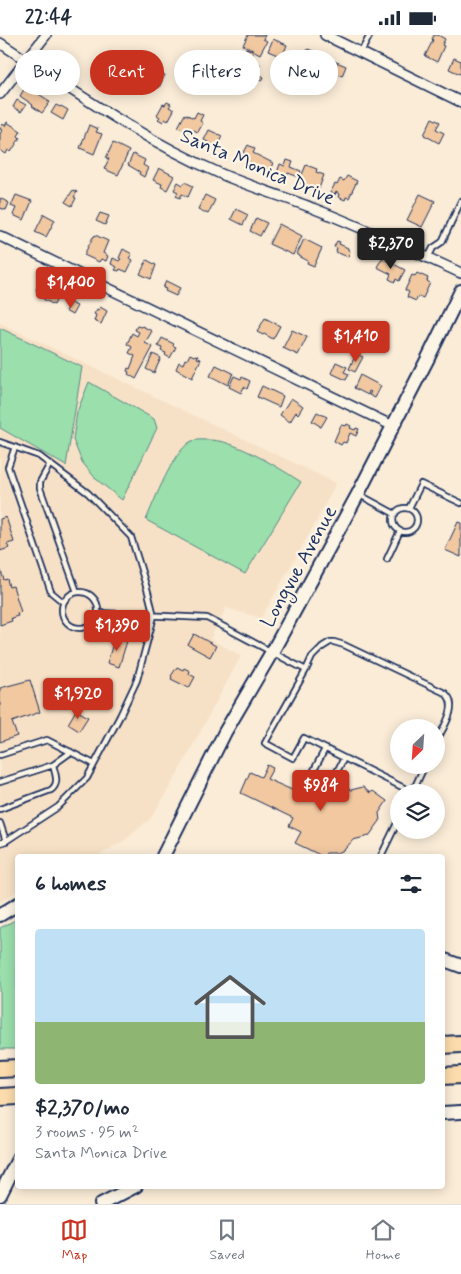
<!DOCTYPE html>
<meta charset="utf-8">
<style>
:root{--surface:#fff;--page:#f6f6f7;--text:#1f2937;--muted:#747a83;--line:#e0e1e3;--accent:#c8321e}
body{margin:0;font-family:Mynerve,sans-serif;background:var(--page);color:var(--text);height:100vh;display:flex;flex-direction:column;font-size:19px;white-space:nowrap}
*{box-sizing:border-box;margin:0}
p{font-size:16px;color:var(--muted)}
.icon{flex:none;width:28px;height:28px;fill:none;stroke:currentColor;stroke-width:2;stroke-linecap:round;stroke-linejoin:round}
.map{position:relative;flex:1;overflow:hidden}
.panel{position:absolute;left:15px;top:819px;width:430px;height:335px;display:flex;flex-direction:column;background:var(--surface);border-radius:5px;box-shadow:0 2px 12px #0003}
.panel>*{flex:none}
.banner{position:absolute;left:15px;top:15px;width:431px;height:45px;display:flex;gap:10px}
.needle{width:32px;rotate:205deg}
.fabs{position:absolute;left:390px;top:684px;display:grid;gap:10px}
.fabs a{display:grid;place-items:center;width:55px;height:55px;border-radius:50%;background:var(--surface);box-shadow:0 2px 12px #0003;font-size:25px}
.price{position:absolute;translate:-50% -42px;padding:0 11px;border-radius:5px;background:var(--accent);color:#fff;font-size:16px;line-height:32px;filter:drop-shadow(0 1px 2px #0008)}
.price::after{content:'';position:absolute;left:50%;top:30px;width:15px;height:11px;margin-left:-8px;background:inherit;clip-path:polygon(0 0,100% 0,50% 100%)}
.price.on{background:#222;color:#fff}
ul{padding:0;list-style:none}
li{display:grid;align-content:center;gap:10px;height:265px;padding:0 20px}
li span{display:grid;place-items:center;height:155px;border-radius:5px;color:#555}
li>.icon{margin-inline-start:auto}
span .icon{width:90px;height:90px;fill:#fffc;stroke-width:1}
li b{font-size:21px}
h2{display:flex;justify-content:space-between;align-items:center;height:60px;padding:0 20px;font-size:21px}
.pill{padding:0 18px;border-radius:22px;background:var(--surface);box-shadow:0 2px 12px #0003;font-size:18px;line-height:45px}
.pill.on{background:var(--accent);color:#fff}
.status{display:flex;justify-content:space-between;align-items:center;height:35px;padding:0 25px;background:var(--surface);direction:ltr}
.status svg{height:14px;fill:currentColor}
.dock{display:flex;justify-content:space-around;align-items:center;height:70px;border-top:1px solid var(--line);background:var(--surface);font-size:14px;color:var(--muted)}
.dock a{display:grid;justify-items:center;gap:2px}
.dock .on{color:var(--accent)}
.map>svg:first-child{display:block}
</style>
<div class="status"><b>22:44</b><svg viewBox="0 0 49 12"><path d="M0 12V9h3v3zM5 12V6h3v6zM10 12V3h3v9zM15 12V0h3v12zM26 1h20v11H26zM47 4h2v5h-2z"/></svg></div>
<div class="map">
<svg width="461" height="1169" viewBox="0 0 461 1169">
<rect width="100%" height="100%" fill="#faecd7"/>
<filter id="ink" filterUnits="userSpaceOnUse"><feTurbulence type="fractalNoise" baseFrequency=".02" numOctaves="2"/><feDisplacementMap in="SourceGraphic" scale="10" xChannelSelector="R" yChannelSelector="G"/><feConvolveMatrix kernelMatrix="1 2 1 2 8 2 1 2 1" color-interpolation-filters="sRGB"/></filter>
<g filter="url(#ink)">
<path fill="#f7e1c6" d="M0,288L336,448L316,487L261,583L226,573L210,604L241,621L179,736L151,783L125,805L97,821H18L17,856L0,867Z"/>
<path fill="#9adfac" stroke="#5a8785" d="M0,293L82,332L66,431L0,393Z
M89,347L154,384L157,393L122,465L96,444L82,427L73,405L77,377Z
M209,405C214,405 219,406 224,407C248,414 280,433 301,447L245,539L146,485C155,464 172,419 190,407C195,404 203,405 209,405Z
M17,884V1014H0V893Z"/>
<path fill="#f1c8a0" stroke="#1b2f5e" d="M248,0H265L263,4L267,6L260,19L243,10Z
M434,0H438L445,4L442,10L444,11L437,27L425,21L433,5L432,4Z
M273,4L287,10L282,22L268,16Z
M246,13L254,17L250,25L260,29L256,38L264,42L262,46L235,32Z
M308,14L320,19L315,31L305,27L309,20L306,19Z
M296,19L306,23L301,33L292,28Z
M454,23L461,26V37L460,39L449,34Z
M329,24L346,31L342,41L325,33Z
M147,31L165,40L159,53L141,43Z
M26,51L48,65L47,66L50,67L42,78L32,71L33,70L20,61Z
M17,65L26,70L21,77L13,72Z
M167,67L171,69L169,72L174,75L168,86L165,84L163,87L158,84L160,82L157,80L163,69L165,70Z
M56,70L60,72L61,71L68,75L63,85L51,78Z
M197,77L203,80L200,86L203,88L198,97L193,95V97L191,96L190,97L178,92L185,79L194,83Z
M432,83L440,87L436,94L444,98L439,108L424,100Z
M7,87L21,96L18,101L20,103L11,117L8,115L6,119L0,115V99L2,95L0,94L3,89L5,91Z
M89,90L98,94L96,97L102,99L94,119L80,113Z
M209,95L222,101L217,112L204,105Z
M113,108L129,116L118,140L104,134L109,124L106,123Z
M248,110L255,114L253,118L273,128L269,137L261,133L260,135L253,131V129L241,123Z
M133,119L145,125L143,130L148,133L144,142L139,139L140,137L128,130Z
M287,125L293,127L291,132L301,136L299,142L288,138L286,143L277,138L280,129L285,131Z
M306,130L317,134L316,137L324,140L318,156L305,151L306,149L299,147Z
M159,133L174,141L167,155L161,152L162,149L153,145Z
M347,141L357,146L349,163L346,162L345,165L338,162L339,159L336,157L335,160L330,158L335,149L337,150L340,144L344,146Z
M178,147L183,150L185,147L193,151L188,162L182,159L180,163L176,161L178,157L174,155Z
M73,155L77,157L74,162L76,163L72,171L65,167Z
M420,159L435,166L422,192L407,185Z
M16,160L32,166L24,185L13,180L16,173L11,171Z
M205,160L215,165L208,179L198,174Z
M0,163L9,168L6,175L0,173Z
M236,174L248,180L243,190L231,184Z
M100,178L109,181L105,190L96,186Z
M44,179L55,185L46,202L35,197Z
M256,183L267,188L260,201L250,196Z
M279,189L302,201L293,220L269,209Z
M95,200L108,206L103,218L108,221L106,226L101,224L99,227L84,220L93,202H94Z
M304,204L322,213L314,231L307,228L308,226L299,221V220L297,219Z
M337,206L340,207L339,209L348,213V215L350,216L348,222L336,217L337,213L334,212Z
M123,214L132,219L129,223L133,225L127,237L120,234L119,236L115,235L117,232L111,229L113,223L119,226L121,224L119,223Z
M382,223L405,235L399,246L396,244L395,247L389,244L391,239L377,232Z
M147,225L156,230L151,244L140,239Z
M417,238L428,243L427,246L430,248L423,263L418,261L416,266L407,262L409,257L405,255L412,240L415,241Z
M42,243L62,253L54,270L43,264L45,260L36,255Z
M166,246L180,253L176,261L165,256L166,254L163,253Z
M70,268L77,271L72,280L65,276Z
M100,272L107,276L101,289L94,286L96,280L94,279L97,274L99,275Z
M265,283L280,291L273,304L264,299L263,300L257,297Z
M137,291L141,292L142,291L152,296L145,308L153,312L136,344L128,339L129,337L127,336L128,333L130,334L135,321L129,318L132,312L127,309L132,298L137,301L139,297L135,295Z
M292,295L307,302L298,320L283,313Z
M162,303L174,309L173,311L176,312L170,323L165,320L166,318L161,316L162,313L158,311Z
M153,319L161,323L154,338L146,334Z
M190,319L194,321L195,320L198,321L197,323L201,324L192,343L176,334L179,327L183,329L185,324L187,325Z
M356,319L363,322L355,337L349,334Z
M336,327L347,332L344,337L349,339L346,345L331,338Z
M216,330L233,338L228,350L210,341Z
M360,340L381,351L375,363L369,360L371,357L369,356L368,360L354,353Z
M234,341L241,344L242,342L250,346L247,354L244,352L241,358L229,352Z
M262,351L283,361L279,372L257,362Z
M291,363L303,371L298,379L296,377L290,387L280,380Z
M317,377L327,382L321,392H320V391L312,386Z
M347,389L351,391L350,393L355,395L356,393L359,394L356,401L350,398L346,408L343,407L341,410L334,406L341,390L346,391Z
M6,482L14,507L7,509L9,513L0,516V484Z
M458,487L461,488V522L445,515Z
M0,533L4,545L7,544L9,552L13,551L21,577L17,578L18,581L11,583L12,586L0,590Z
M194,599L216,611L210,622L188,610Z
M115,602L127,606L119,632L107,628Z
M177,632L183,635L184,633L190,636L189,639L195,642L189,653L171,644L172,642L171,641Z
M30,645L40,677L12,687L17,701L0,707V653Z
M76,675L88,682L79,696L68,689Z
M267,730L273,733L267,744L308,762L310,757L322,762L336,734L343,737L339,749L351,755L363,752L370,758L373,756L387,766L379,778L380,786L369,801L353,805L345,814L342,816L337,818H326L324,821H322L295,808L301,797L289,791L293,783L241,758L250,737L261,742Z"/>
<g fill="none" stroke-linecap="round" stroke-linejoin="round">
<defs>
<path id="lane" d="M361,17L370,0
M428,223L433,213L442,207L461,166
M0,407L39,421L88,458L131,502L148,557L154,581L137,645L120,681L87,743L58,772L6,806L0,808
M15,412L8,432L51,557L63,567
M50,429L40,447V453L77,557
M360,460L395,479
M393 485a12 12 0 1 1 24 0a12 12 0 1 1-24 0Z
M409,473L421,449L461,468
M387,524L400,496
M62 575a18 18 0 1 1 36 0a18 18 0 1 1-36 0Z
M98,578L207,583L306,635
M325,714L312,739V744L319,750L327,751L331,748L344,723
M0,720L47,705L94,729
M0,747L53,730L71,717
M412,757L304,703L293,723L265,708L306,635L312,622L322,612L330,607H334L344,610L445,658C460,670 443,693 436,707
M412,758L425,730
M0,774L51,755C60,748 55,739 53,730
M0,788L6,806
M381,821L399,784"/>
<path id="street" d="M325,0L461,67
M0,8C71,54 141,104 219,138C250,152 283,161 315,174C364,193 413,216 461,238
M0,59L46,0
M0,201L393,391"/>
<path id="secondary" d="M163,821L225,697L276,610L358,459L427,325L461,256
M0,880L18,869
M442,924L461,931
M442,1078L461,1077
M0,1160L18,1124
M101,1169L136,1151"/>
<path id="highway" d="M442,1010L461,1009
M0,1034L18,1033
M442,1041L461,1040
M0,1062L18,1061"/>
</defs>
<use href="#lane" stroke="#1b2f5e" stroke-width="8"/>
<use href="#street" stroke="#1b2f5e" stroke-width="12"/>
<use href="#secondary" stroke="#1b2f5e" stroke-width="16"/>
<use href="#highway" stroke="#1b2f5e" stroke-width="20"/>
<use href="#lane" stroke="#fcf5e5" stroke-width="4.5"/>
<use href="#street" stroke="#fcf5e5" stroke-width="9"/>
<use href="#secondary" stroke="#fcf5e5" stroke-width="12"/>
<use href="#highway" stroke="#fcdcac" stroke-width="16"/>
</g>
</g>
<g text-anchor="middle" stroke-width="4.5" stroke-linejoin="round" paint-order="stroke">
<g font-size="20" fill="#1b2f5e" stroke="#fcf5e5">
<text transform="translate(258 131) rotate(23)" y="7">Santa Monica Drive</text>
<text transform="translate(298 531) rotate(-61)" y="7">Longvue Avenue</text>
</g>
</g>
</svg>
<div class="fabs">
<a><svg class="needle" viewBox="-14 -14 28 28"><path d="M0-13l5 13h-10z" fill="#e53935"/><path d="M0 13l5-13h-10z" fill="#747a83"/></svg></a>
<a><svg class="icon" aria-label="layers" viewBox="0 0 24 24"><path d="M12 4l9 5-9 5-9-5zM3 14l9 5 9-5"/></svg></a>
</div>
<b class="price on" style="left:391px;top:235px">$2,370</b>
<b class="price" style="left:71px;top:274px">$1,400</b>
<b class="price" style="left:356px;top:328px">$1,410</b>
<b class="price" style="left:117px;top:617px">$1,390</b>
<b class="price" style="left:78px;top:685px">$1,920</b>
<b class="price" style="left:321px;top:777px">$984</b>
<div class="banner">
<a class="pill">Buy</a>
<a class="pill on">Rent</a>
<a class="pill">Filters</a>
<a class="pill">New</a>
</div>
<section class="panel">
<h2>6 homes<svg class="icon" aria-label="filters" viewBox="0 0 24 24"><path d="M4 7h16M4 17h16"/><circle cx="9" cy="7" r="2"/><circle cx="15" cy="17" r="2"/></svg></h2>
<ul>
<li><span style="background:linear-gradient(#bfe0f5 60%,#8fb573 0)"><svg class="icon" aria-label="home" viewBox="0 0 24 24"><path d="M3 11l9-7 9 7M6 9v11h12V9"/></svg></span><div><b>$2,370/mo</b><p>3 rooms · 95 m²</p><p>Santa Monica Drive</p></div></li>
</ul>
</section>
</div>
<nav class="dock">
<a class="on"><svg class="icon" aria-label="map" viewBox="0 0 24 24"><path d="M3 6l6-2 6 2 6-2v14l-6 2-6-2-6 2zM9 4v14M15 6v14"/></svg>Map</a>
<a><svg class="icon" aria-label="saved" viewBox="0 0 24 24"><path d="M7 4h10v16l-5-4-5 4z"/></svg>Saved</a>
<a><svg class="icon" aria-label="home" viewBox="0 0 24 24"><path d="M3 11l9-7 9 7M6 9v11h12V9"/></svg>Home</a>
</nav>
